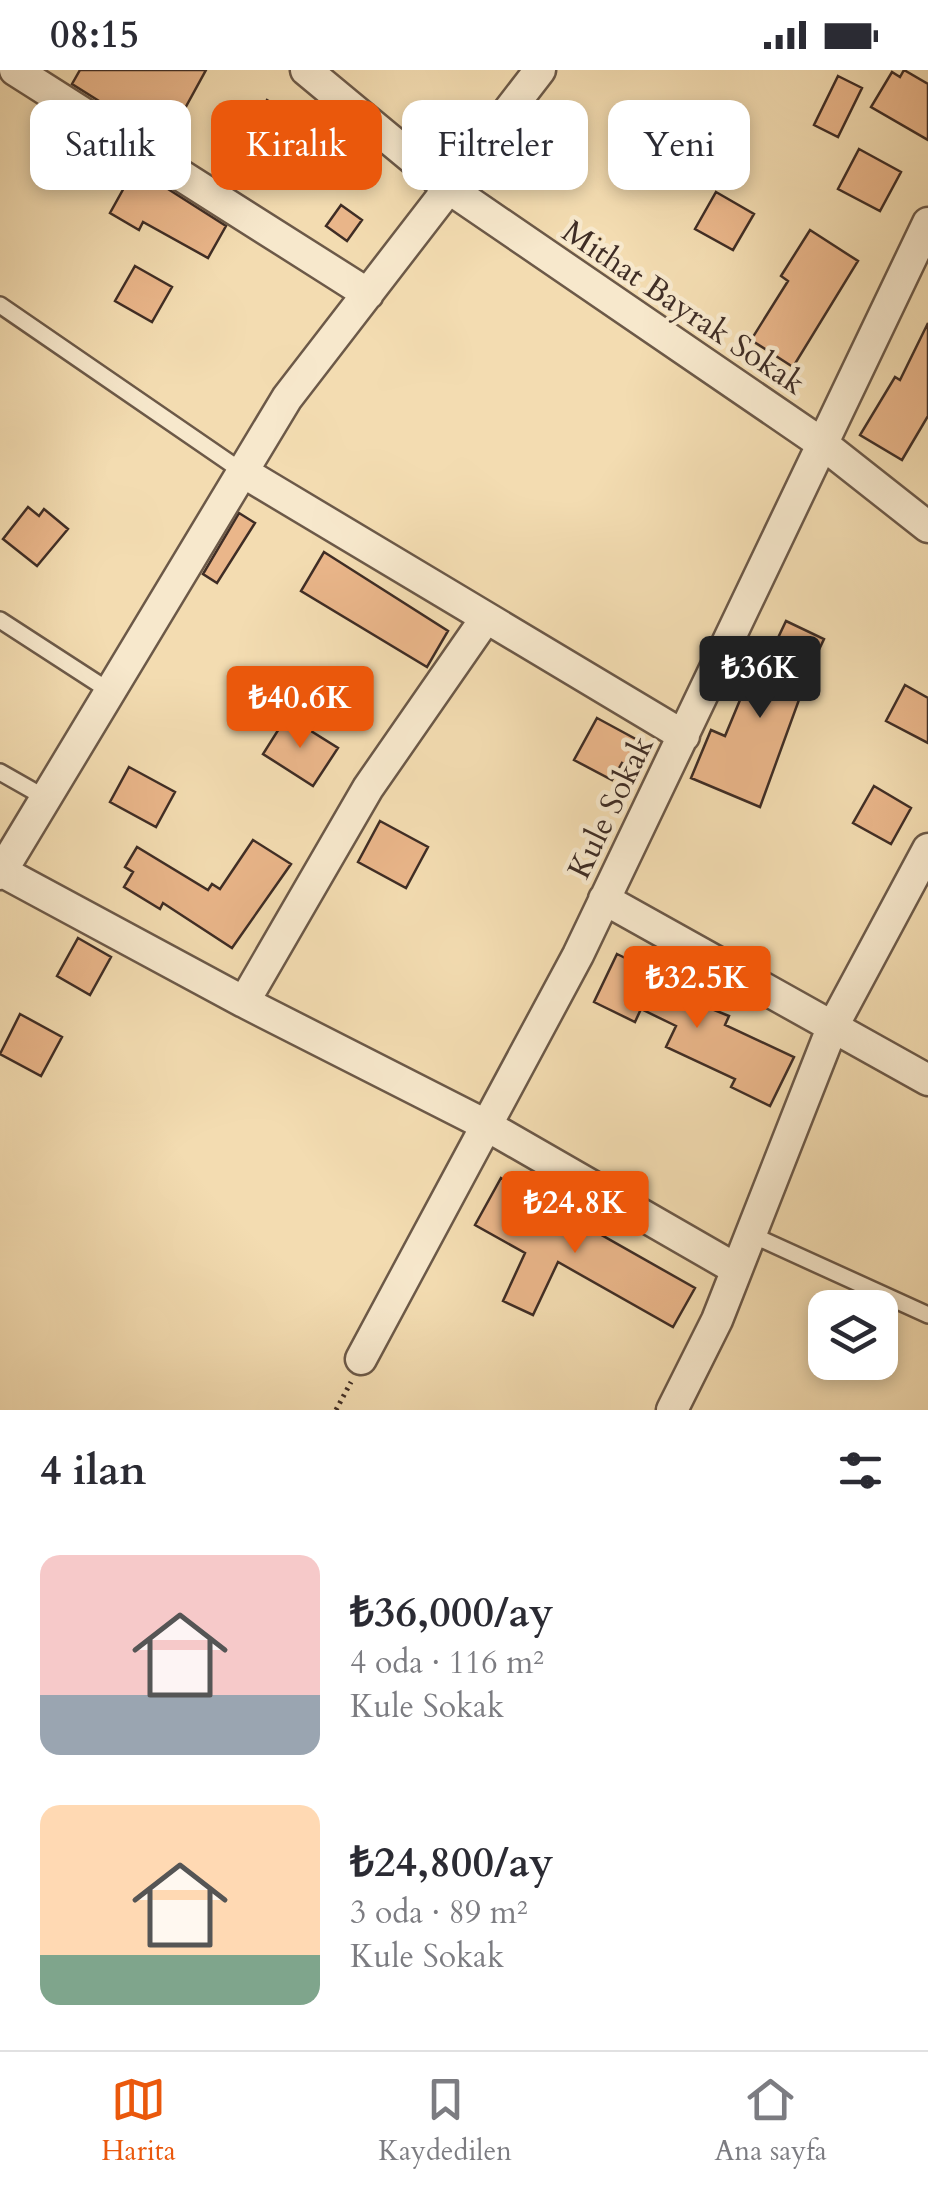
<!DOCTYPE html>
<html lang="tr">
<meta charset="utf-8">
<style>
:root{--surface:#fff;--page:#f7f7f7;--text:#2b2b33;--muted:#7c7c81;--line:#e1e1e2;--accent:#ea580c}
body{margin:0;font-family:Cardo,serif;background:var(--page);color:var(--text);height:100vh;display:flex;flex-direction:column;font-size:38px;white-space:nowrap}
*{box-sizing:border-box;margin:0}
p{font-size:32px;color:var(--muted)}
.icon{flex:none;width:55px;height:55px;fill:none;stroke:currentColor;stroke-width:2;stroke-linecap:round;stroke-linejoin:round}
.map{position:relative;height:1340px;overflow:hidden}
.side{display:flex;flex-direction:column;background:var(--surface);flex:1}
.side>*{flex:none}
.top-card{position:absolute;left:30px;top:30px;width:870px;height:90px;display:flex;gap:20px}
.buttons{position:absolute;left:808px;top:1220px;display:grid;gap:20px}
.buttons a{display:grid;place-items:center;width:90px;height:90px;border-radius:20px;background:var(--surface);box-shadow:0 5px 15px #0003;font-size:50px}
.price{position:absolute;translate:-50% -85px;padding:0 22px;border-radius:10px;background:var(--accent);color:#fff;font-size:32px;line-height:65px;filter:drop-shadow(0 2px 5px #0008)}
.price::after{content:'';position:absolute;left:50%;top:60px;width:30px;height:22px;margin-left:-15px;background:inherit;clip-path:polygon(0 0,100% 0,50% 100%)}
.price.active{background:#222;color:#fff}
ul{padding:0;list-style:none}
li{display:flex;align-items:center;gap:30px;height:250px;padding:0 40px}
li span{display:grid;place-items:center;flex:none;width:280px;height:200px;border-radius:20px;color:#555}
li>.icon{margin-inline-start:auto}
span .icon{width:120px;height:120px;fill:#fffc;stroke-width:1}
li b{font-size:42px}
h2{display:flex;justify-content:space-between;align-items:center;height:120px;padding:0 40px;font-size:42px}
.tag{padding:0 35px;border-radius:20px;background:var(--surface);box-shadow:0 5px 15px #0003;font-size:35px;line-height:90px}
.tag.active{background:var(--accent);color:#fff}
.status{display:flex;justify-content:space-between;align-items:center;height:70px;padding:0 50px;background:var(--surface);direction:ltr}
.status svg{height:28px;fill:currentColor}
.dock{display:flex;justify-content:space-around;align-items:center;height:140px;border-top:2px solid var(--line);background:var(--surface);font-size:28px;color:var(--muted)}
.dock a{display:grid;justify-items:center;gap:5px}
.dock .active{color:var(--accent)}
.map>svg:first-child{display:block}
</style>
<div class="status"><b>08:15</b><svg viewBox="0 0 49 12"><path d="M0 12V9h3v3zM5 12V6h3v6zM10 12V3h3v9zM15 12V0h3v12zM26 1h20v11H26zM47 4h2v5h-2z"/></svg></div>
<div class="map">
<svg width="928" height="1340" viewBox="0 0 928 1340">
<rect width="100%" height="100%" fill="#f3dcb1"/>
<filter id="stains"><feTurbulence type="fractalNoise" baseFrequency=".002" numOctaves="4"/><feColorMatrix values="0 0 0 0 .2 0 0 0 0 .09 0 0 0 0 .02 0 0 0 .5 -.17"/></filter>
<radialGradient id="worn" r=".72"><stop offset=".6" stop-color="#630" stop-opacity="0"/><stop offset="1" stop-color="#630" stop-opacity=".3"/></radialGradient>
<path fill="#eab68a" stroke="#3f2d25" stroke-width="2.5" d="M80,0H206L166,73L72,14Z
M904,0L928,14V70L871,37L892,2L900,7Z
M838,6L862,18L838,67L814,55Z
M267,30L299,49L265,106L233,87Z
M62,52L94,73L71,114L37,95Z
M859,79L901,102L880,141L838,119Z
M135,98L226,156L208,188L143,152L139,160L110,143Z
M716,122L754,144L733,180L695,159Z
M341,135L362,150L347,171L326,156Z
M810,160L858,191L793,297L751,270L788,211L781,206Z
M135,196L172,217L152,252L115,231Z
M928,253V346L902,390L860,365L895,307L900,310Z
M28,437L39,446L44,439L68,459L37,496L3,469Z
M239,443L255,453L217,513L203,504Z
M324,482L448,561L427,597L301,521Z
M786,551L824,569L797,626L800,627L760,737L691,708L711,660L725,666L750,606L758,610Z
M905,615L928,628V673L886,651Z
M287,646L338,678L313,716L263,684Z
M597,648L643,673L630,697L622,693L612,710L574,690Z
M129,697L175,722L156,757L110,732Z
M874,716L911,738L891,774L853,753Z
M380,751L428,777L406,818L358,792Z
M253,770L291,794L232,878L163,833L160,839L124,817L133,802L125,797L137,777L208,820L212,814L220,819Z
M78,868L111,887L90,925L57,906Z
M617,884L658,904L653,915L729,946L725,955L794,987L770,1036L731,1017L735,1009L666,977L676,956L641,939L635,952L594,932Z
M20,944L62,967L41,1006L0,984Z
M501,1108L695,1218L673,1257L558,1192L533,1245L503,1231L525,1183L475,1155Z"/>
<g fill="none" stroke-linecap="round" stroke-linejoin="round">
<defs>
<path id="lane" d="M0,235L243,402
M0,550L111,622
M0,702L44,727
M748,1163L928,1245"/>
<path id="street" d="M15,0L368,224
M306,0L447,117L824,375L928,457
M243,402L684,666
M1,801L244,932L368,718L486,548
M0,804L287,328L540,0
M604,829L928,1010
M244,932L484,1054L736,1199
M361,1289L578,885L928,153
M672,1340L717,1250L832,958L928,779"/>
</defs>
<use href="#lane" stroke="#6c5948" stroke-width="20"/>
<use href="#street" stroke="#6c5948" stroke-width="35"/>
<path stroke="#3f2d25" stroke-width="5" stroke-dasharray="2.5 5" stroke-linecap="butt" d="M336,1340L351,1312"/>
<use href="#lane" stroke="#f7e8cc" stroke-width="15"/>
<use href="#street" stroke="#f7e8cc" stroke-width="30"/>
</g>
<g text-anchor="middle" stroke-width="9" stroke-linejoin="round" paint-order="stroke">
<g font-size="32" fill="#3f2d25" stroke="#f7e8cc">
<text transform="translate(684 237) rotate(34)" y="11">Mithat Bayrak Sokak</text>
<text transform="translate(610 737) rotate(-64)" y="11">Kule Sokak</text>
</g>
</g>
<rect width="100%" height="100%" filter="url(#stains)"/>
<rect width="100%" height="100%" fill="url(#worn)"/>
</svg>
<div class="buttons">
<a><svg class="icon" aria-label="layers" viewBox="0 0 24 24"><path d="M12 4l9 5-9 5-9-5zM3 14l9 5 9-5"/></svg></a>
</div>
<b class="price active" style="left:760px;top:651px">₺36K</b>
<b class="price" style="left:300px;top:681px">₺40.6K</b>
<b class="price" style="left:697px;top:961px">₺32.5K</b>
<b class="price" style="left:575px;top:1186px">₺24.8K</b>
<div class="top-card">
<a class="tag">Satılık</a>
<a class="tag active">Kiralık</a>
<a class="tag">Filtreler</a>
<a class="tag">Yeni</a>
</div>
</div>
<section class="side">
<h2>4 ilan<svg class="icon" aria-label="filters" viewBox="0 0 24 24"><path d="M4 7h16M4 17h16"/><circle cx="9" cy="7" r="2"/><circle cx="15" cy="17" r="2"/></svg></h2>
<ul>
<li><span style="background:linear-gradient(#f6c9c9 70%,#9aa5b1 0)"><svg class="icon" aria-label="home" viewBox="0 0 24 24"><path d="M3 11l9-7 9 7M6 9v11h12V9"/></svg></span><div><b>₺36,000/ay</b><p>4 oda · 116 m²</p><p>Kule Sokak</p></div></li>
<li><span style="background:linear-gradient(#ffd9b3 75%,#7fa58c 0)"><svg class="icon" aria-label="home" viewBox="0 0 24 24"><path d="M3 11l9-7 9 7M6 9v11h12V9"/></svg></span><div><b>₺24,800/ay</b><p>3 oda · 89 m²</p><p>Kule Sokak</p></div></li>
</ul>
</section>
<nav class="dock">
<a class="active"><svg class="icon" aria-label="map" viewBox="0 0 24 24"><path d="M3 6l6-2 6 2 6-2v14l-6 2-6-2-6 2zM9 4v14M15 6v14"/></svg>Harita</a>
<a><svg class="icon" aria-label="saved" viewBox="0 0 24 24"><path d="M7 4h10v16l-5-4-5 4z"/></svg>Kaydedilen</a>
<a><svg class="icon" aria-label="home" viewBox="0 0 24 24"><path d="M3 11l9-7 9 7M6 9v11h12V9"/></svg>Ana sayfa</a>
</nav>
